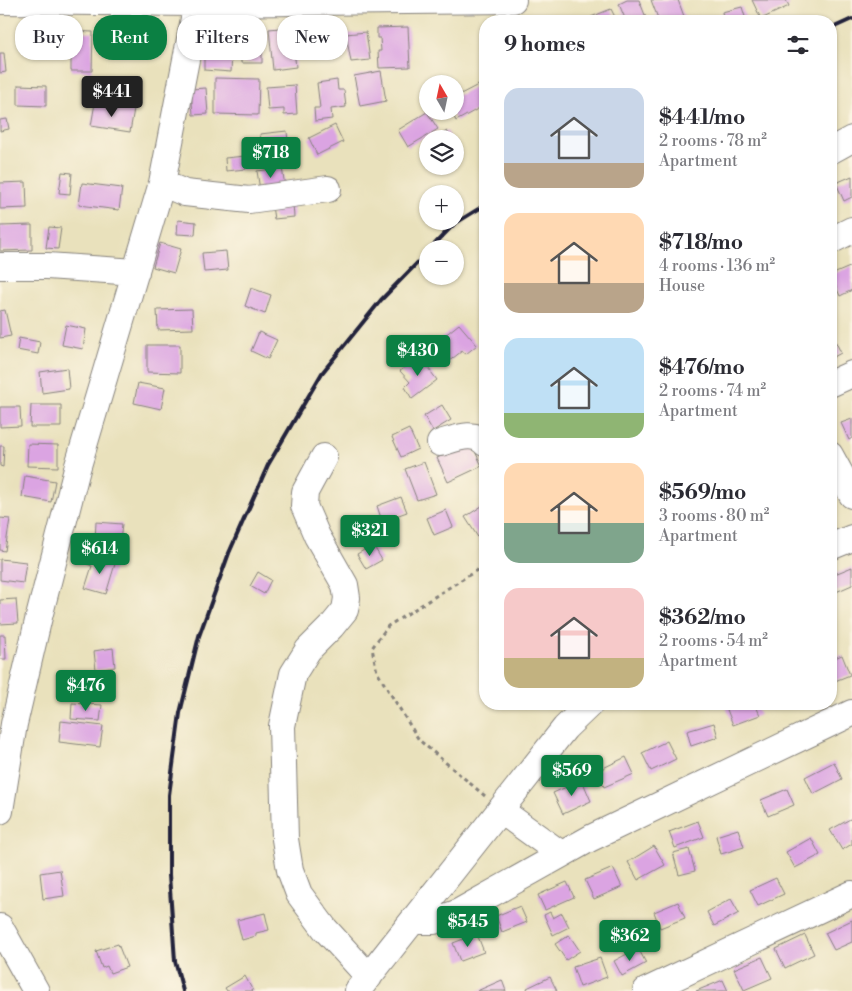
<!DOCTYPE html>
<meta charset="utf-8">
<style>
:root{--surface:#fff;--page:#f2f2f3;--text:#2b2b33;--muted:#7c7c81;--accent:#0b8043}
body{margin:0;font-family:"Libre Bodoni",serif;background:var(--page);color:var(--text);height:100vh;display:flex;flex-direction:column;font-size:19px;white-space:nowrap}
*{box-sizing:border-box;margin:0}
p{font-size:16px;color:var(--muted)}
.icon{flex:none;width:28px;height:28px;fill:none;stroke:currentColor;stroke-width:2;stroke-linecap:round;stroke-linejoin:round}
.map{position:relative;flex:1;overflow:hidden}
.drawer{position:absolute;left:479px;top:15px;width:358px;height:695px;display:flex;flex-direction:column;background:var(--surface);border-radius:20px;box-shadow:0 1px 4px #0004}
.drawer>*{flex:none}
.banner{position:absolute;left:15px;top:15px;width:389px;height:45px;display:flex;gap:10px}
.needle{width:32px;rotate:351deg}
.fabs{position:absolute;left:419px;top:75px;display:grid;gap:10px}
.fabs a{display:grid;place-items:center;width:45px;height:45px;border-radius:50%;background:var(--surface);box-shadow:0 1px 4px #0004;font-size:25px}
.price{position:absolute;translate:-50% -42px;padding:0 11px;border-radius:5px;background:var(--accent);color:#fff;font-size:16px;line-height:32px;filter:drop-shadow(0 1px 2px #0008)}
.price::after{content:'';position:absolute;left:50%;top:30px;width:15px;height:11px;margin-left:-8px;background:inherit;clip-path:polygon(0 0,100% 0,50% 100%)}
.price.active{background:#222;color:#fff}
ul{padding:0;list-style:none}
li{display:flex;align-items:center;gap:15px;height:125px;padding:0 25px}
li span{display:grid;place-items:center;flex:none;width:140px;height:100px;border-radius:15px;color:#555}
li>.icon{margin-inline-start:auto}
span .icon{width:60px;height:60px;fill:#fffc;stroke-width:1}
li b{font-size:21px}
h2{display:flex;justify-content:space-between;align-items:center;height:60px;padding:0 25px;font-size:21px}
.chip{padding:0 18px;border-radius:20px;background:var(--surface);box-shadow:0 1px 4px #0004;font-size:18px;line-height:45px}
.chip.active{background:var(--accent);color:#fff}
.map>svg:first-child{display:block}
</style>
<div class="map">
<svg width="852" height="991" viewBox="0 0 852 991">
<rect width="100%" height="100%" fill="#fcf5e5"/>
<filter id="ink" filterUnits="userSpaceOnUse"><feTurbulence type="fractalNoise" baseFrequency=".02" numOctaves="2"/><feDisplacementMap in="SourceGraphic" scale="10" xChannelSelector="R" yChannelSelector="G"/><feConvolveMatrix kernelMatrix="1 2 1 2 8 2 1 2 1" color-interpolation-filters="sRGB"/></filter>
<filter id="wash" filterUnits="userSpaceOnUse"><feTurbulence type="fractalNoise" baseFrequency=".0096" numOctaves="4" result="noise"/><feDisplacementMap in="SourceGraphic" scale="20" xChannelSelector="R" yChannelSelector="G"/><feGaussianBlur stdDeviation="1.12" result="paint"/><feColorMatrix in="noise" values="0 0 0 0 0 0 0 0 0 0 0 0 0 0 0 0 0 1.4 0 .05"/><feComposite in="paint" operator="in"/></filter>
<g filter="url(#wash)">
<rect width="100%" height="100%" fill="#e9e1bc"/>
<g id="blocks">
<path fill="#dba4e2" d="M627,0H639L647,20L626,21L619,4Z
M651,0H678L685,19L680,21H659Z
M752,0H786L789,6L761,19Z
M742,7L746,20L724,21L722,12Z
M611,9L617,21H593L591,17Z
M291,27L296,67L273,70L269,29Z
M408,27L410,67L379,68L378,51H381L380,38H377V28Z
M144,30L145,54L114,55L113,32Z
M71,31L93,32L92,71H71Z
M205,32L233,34L231,72L204,70V57L198,56L199,45H204Z
M366,32L370,60L351,62L346,34Z
M241,36H262V63H241Z
M0,53H4L6,72L0,73Z
M381,71L386,101L360,106L354,76Z
M215,78L259,79L258,115L215,114Z
M337,80L338,90H344L346,107L331,109L332,119L315,121L314,108H320L317,83Z
M18,85L46,86V106L18,105Z
M295,85L297,114L284,115V109L268,110L266,87Z
M478,85L485,98V105L456,121L451,111H455V97Z
M206,88L208,114L193,115L191,89Z
M95,103L134,109L130,132L91,126Z
M427,112L438,129L408,147L398,130Z
M7,119L9,129L0,131V120Z
M335,125L343,142L317,155L309,138Z
M287,131L289,153L263,156L260,134Z
M447,131L451,139H434Z
M245,156L246,169L226,171L225,158Z
M282,168L285,186L260,190L257,171Z
M62,172L72,173L70,194L59,193Z
M852,176V197L844,201L836,183Z
M26,182L27,208L0,209V183Z
M82,183L122,188L119,210L79,205Z
M293,204L294,217L274,219L272,206Z
M178,220L196,222L195,235L177,234Z
M32,225V250L0,251V226Z
M49,227L61,228L58,249L46,248Z
M160,243L181,249L174,273L153,267Z
M226,251L228,270L204,272L202,253Z
M852,266V290L840,296L831,275Z
M251,288L271,295L265,314L245,306Z
M192,309L193,329L158,330L157,310Z
M5,310L11,336L0,338V311Z
M459,324L477,345L466,354L462,351L443,366L428,349Z
M66,325L86,329L83,349L62,345Z
M259,332L277,340L268,359L251,351Z
M832,334L841,353L830,359V335Z
M19,338L40,342L38,354L17,350Z
M147,345H180V373L147,372Z
M420,357L437,380L412,399L405,387L410,382L400,371Z
M67,368L69,389L42,393L40,372Z
M138,383L165,388L161,409L134,403Z
M31,405H61V427H30Z
M442,405L451,420L433,431L424,416Z
M0,407H20L21,426L0,427Z
M852,419V438L849,440L841,423Z
M409,429L418,449L401,457L392,437Z
M471,443L482,466L448,482L437,458Z
M28,444L58,445V467L27,466Z
M0,446H4L3,467L0,466Z
M424,462L436,494L417,500L405,469Z
M25,476L55,481L51,502L22,497Z
M401,497L407,512L382,521L377,506Z
M485,504V539L481,542L465,517Z
M446,510L453,527L434,535L427,518Z
M0,518L10,519L5,551L0,550Z
M96,522L122,524L120,542L95,541Z
M373,545L382,560L366,569L357,554Z
M89,556L115,564L106,594L85,588L92,566L87,564Z
M0,559L26,562L23,583L0,580Z
M852,567V585L836,592L830,576Z
M258,572L271,580L264,594L250,586Z
M16,599L18,623L0,624V600Z
M0,635H5L6,659H0Z
M113,648L115,667L96,670L94,651Z
M842,655L850,675L830,683V660Z
M72,703L102,705L100,721L71,719Z
M735,704H755L760,715L733,725L726,707Z
M61,721L103,726L100,747L59,742Z
M714,723L718,737L691,746L687,731Z
M667,741L676,759L651,771L642,753Z
M626,757L634,774L604,787L597,771Z
M834,762L842,779L813,794L805,777Z
M582,780L591,801L563,814L553,793Z
M787,789L794,805L768,816L761,800Z
M852,818V844L842,850L830,830Z
M698,821L704,837L675,848L669,832Z
M738,829L744,847L721,854L716,836Z
M811,838L820,855L795,868L786,852Z
M654,846L665,865L638,880L628,862Z
M689,849L695,871L679,875L673,853Z
M613,868L622,887L594,899L585,880Z
M60,870L64,896L43,899L40,873Z
M776,878L784,894L758,906L750,890Z
M567,882L574,897L545,910L538,895Z
M731,899L739,913L714,926L707,912Z
M678,902L685,918L660,928L654,912Z
M520,906L527,922L502,932L496,916Z
M550,912L553,918L562,913L569,927L553,935L544,915Z
M265,913L269,930L256,933V936L242,940L237,920Z
M852,920V942L834,950L825,933Z
M637,923L644,939L617,951L611,935Z
M477,934L484,952L460,961L453,943Z
M569,935L580,951L566,960L555,944Z
M805,935L814,954L785,968L776,949Z
M118,944L127,967L110,973L107,966L102,968L96,951Z
M638,948L646,963L622,976L614,961Z
M762,957L772,978L744,990L734,969Z
M600,958L607,977L580,987L573,967Z
M245,976L253,991H227L225,988Z
M550,977L557,991H528L527,988Z
M502,980L506,991H477Z
M723,980L728,991H696Z"/>
</g>
</g>
<g filter="url(#ink)">
<use href="#blocks" fill-opacity="0" stroke="#86827c" stroke-width="1"/>
<g fill="none" stroke-linecap="round" stroke-linejoin="round">
<defs>
<path id="minor" d="M0,1L197,3L513,0
M830,151L852,139
M162,183L185,193L249,200L328,189
M830,241L852,230
M0,266H47L136,272
M830,384L852,374
M440,443C455,439 474,430 485,443
M830,455L852,495
M324,457L305,492L304,506L317,536L345,585L347,598L345,610L332,626L308,650L293,674L282,726L285,839L290,870L299,894L325,929L369,977
M830,547L852,538
M500,810L561,854
M0,811L14,724L38,621L77,469L162,183L197,3
M413,921H434L457,913L591,838L852,713
M0,927L36,991
M358,990L565,728L590,704
M646,991L852,894"/>
</defs>
<use href="#minor" stroke="#86827c" stroke-width="28"/>
<path stroke="#86827c" stroke-width="3" stroke-dasharray="4 4" stroke-linecap="butt" d="M485,796L419,740L377,672L372,648L388,626L485,565"/>
<use href="#minor" stroke="#fff" stroke-width="26"/>
<path stroke="#22223b" stroke-width="4" d="M830,29L852,19
M430,249L454,224L485,205
M183,991L175,961L169,875V795L180,713L199,636L229,553L268,465L322,373L381,300L428,252"/>
</g>
</g>
</svg>
<div class="fabs">
<a><svg class="needle" viewBox="-14 -14 28 28"><path d="M0-13l5 13h-10z" fill="#e53935"/><path d="M0 13l5-13h-10z" fill="#7c7c81"/></svg></a>
<a><svg class="icon" aria-label="layers" viewBox="0 0 24 24"><path d="M12 4l9 5-9 5-9-5zM3 14l9 5 9-5"/></svg></a>
<a>+</a>
<a>−</a>
</div>
<b class="price active" style="left:112px;top:118px">$441</b>
<b class="price" style="left:271px;top:179px">$718</b>
<b class="price" style="left:418px;top:377px">$430</b>
<b class="price" style="left:370px;top:557px">$321</b>
<b class="price" style="left:100px;top:575px">$614</b>
<b class="price" style="left:86px;top:712px">$476</b>
<b class="price" style="left:572px;top:797px">$569</b>
<b class="price" style="left:468px;top:948px">$545</b>
<b class="price" style="left:630px;top:962px">$362</b>
<div class="banner">
<a class="chip">Buy</a>
<a class="chip active">Rent</a>
<a class="chip">Filters</a>
<a class="chip">New</a>
</div>
<section class="drawer">
<h2>9 homes<svg class="icon" aria-label="filters" viewBox="0 0 24 24"><path d="M4 7h16M4 17h16"/><circle cx="9" cy="7" r="2"/><circle cx="15" cy="17" r="2"/></svg></h2>
<ul>
<li><span style="background:linear-gradient(#c9d6e8 75%,#b9a48a 0)"><svg class="icon" aria-label="home" viewBox="0 0 24 24"><path d="M3 11l9-7 9 7M6 9v11h12V9"/></svg></span><div><b>$441/mo</b><p>2 rooms · 78 m²</p><p>Apartment</p></div></li>
<li><span style="background:linear-gradient(#ffd9b3 70%,#b9a48a 0)"><svg class="icon" aria-label="home" viewBox="0 0 24 24"><path d="M3 11l9-7 9 7M6 9v11h12V9"/></svg></span><div><b>$718/mo</b><p>4 rooms · 136 m²</p><p>House</p></div></li>
<li><span style="background:linear-gradient(#bfe0f5 75%,#8fb573 0)"><svg class="icon" aria-label="home" viewBox="0 0 24 24"><path d="M3 11l9-7 9 7M6 9v11h12V9"/></svg></span><div><b>$476/mo</b><p>2 rooms · 74 m²</p><p>Apartment</p></div></li>
<li><span style="background:linear-gradient(#ffd9b3 60%,#7fa58c 0)"><svg class="icon" aria-label="home" viewBox="0 0 24 24"><path d="M3 11l9-7 9 7M6 9v11h12V9"/></svg></span><div><b>$569/mo</b><p>3 rooms · 80 m²</p><p>Apartment</p></div></li>
<li><span style="background:linear-gradient(#f6c9c9 70%,#c2b280 0)"><svg class="icon" aria-label="home" viewBox="0 0 24 24"><path d="M3 11l9-7 9 7M6 9v11h12V9"/></svg></span><div><b>$362/mo</b><p>2 rooms · 54 m²</p><p>Apartment</p></div></li>
</ul>
</section>
</div>
